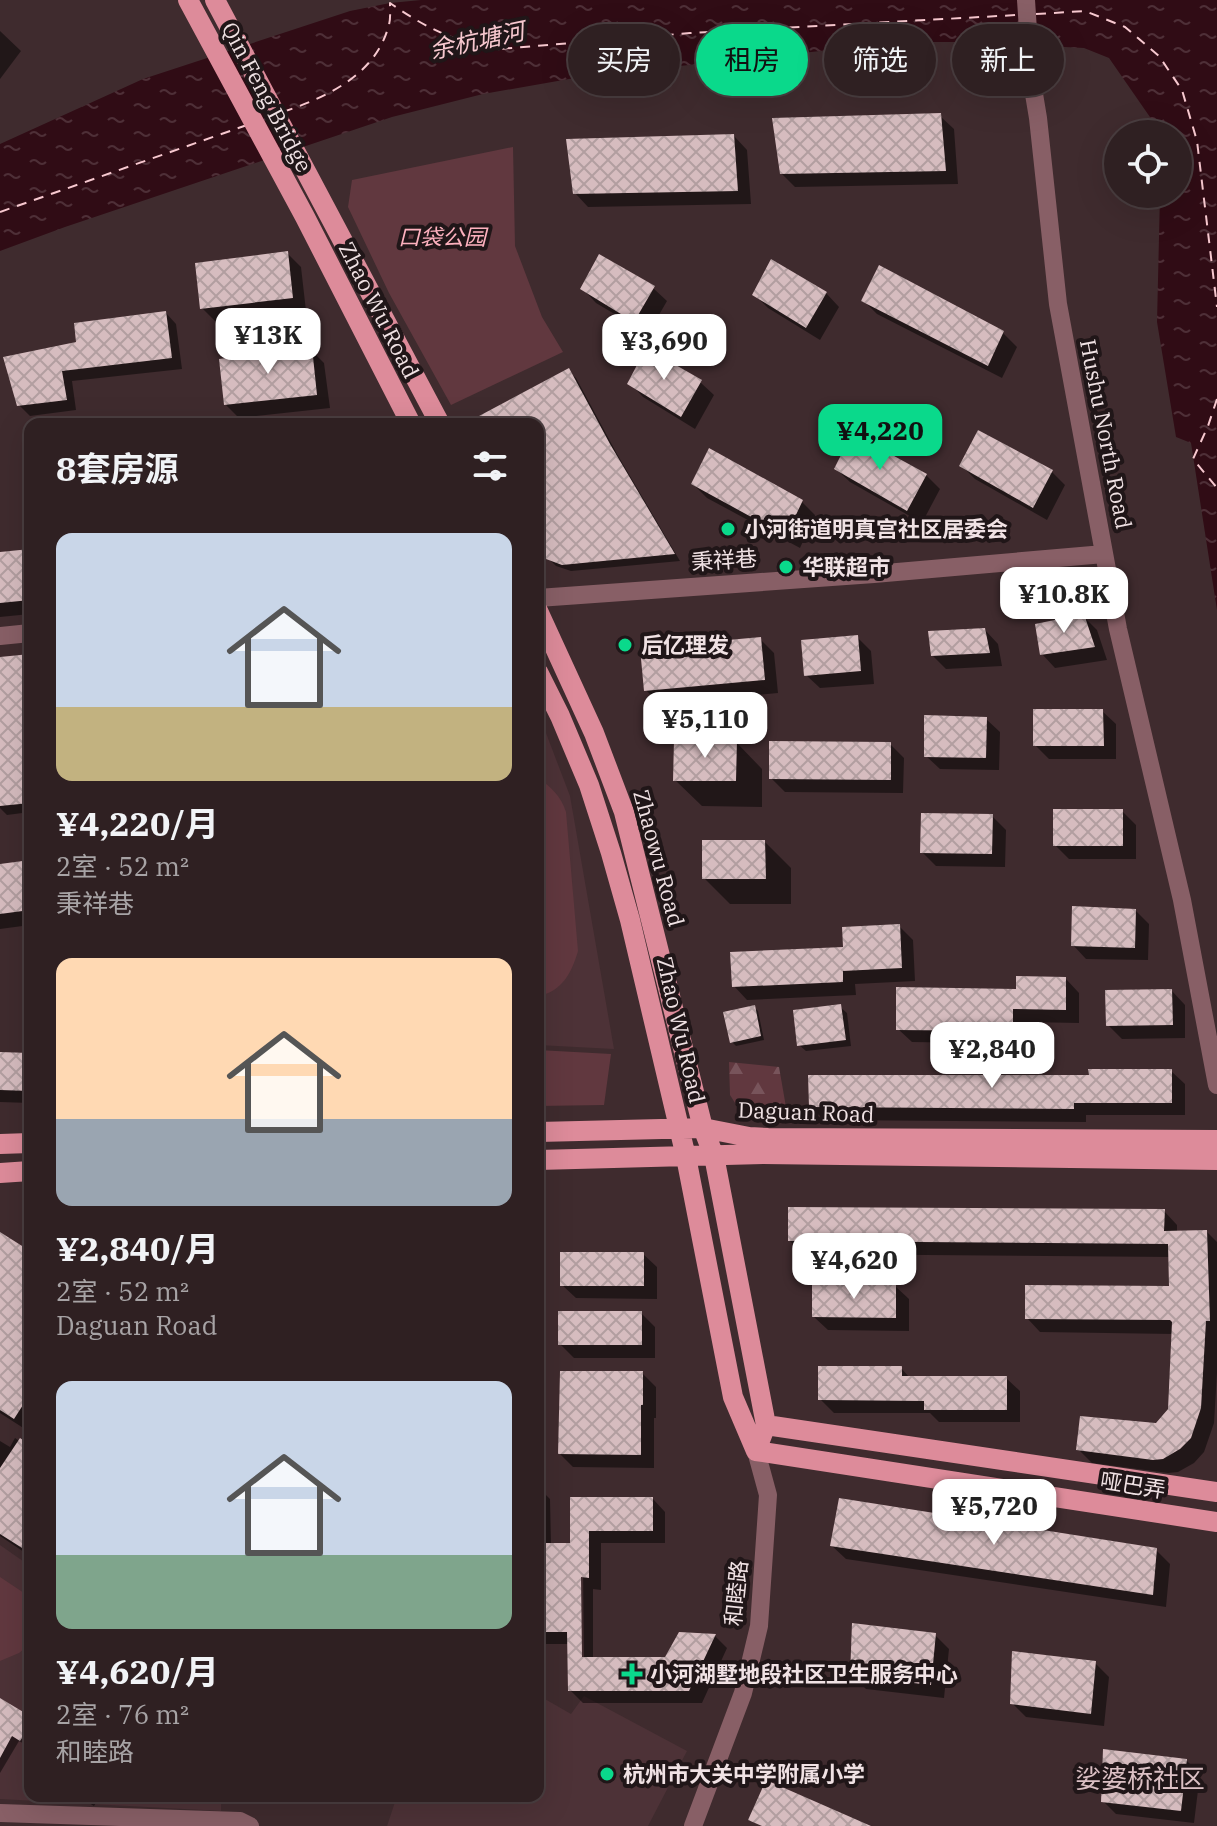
<!DOCTYPE html>
<html lang="zh">
<meta charset="utf-8">
<style>
:root{--surface:#2f2022;--page:#3b2d2f;--text:#f1f3f6;--muted:#a7a3a5;--line:#4a3e40;--accent:#0ad98b}
body{margin:0;font-family:"IBM Plex Serif","Noto Sans SC",serif;background:var(--page);color:var(--text);height:100vh;display:flex;flex-direction:column;font-size:30px;white-space:nowrap}
*{box-sizing:border-box;margin:0}
p{font-size:26px;color:var(--muted)}
.icon{flex:none;width:44px;height:44px;fill:none;stroke:currentColor;stroke-width:2;stroke-linecap:round;stroke-linejoin:round}
.map{position:relative;flex:1;overflow:hidden}
.side{position:absolute;left:24px;top:418px;width:520px;height:1384px;display:flex;flex-direction:column;background:var(--surface);border-radius:16px;box-shadow:0 8px 32px #0002,0 0 0 2px var(--line)}
.side>*{flex:none}
.banner{position:absolute;left:568px;top:24px;width:528px;height:72px;display:flex;gap:16px}
.fabs{position:absolute;left:1104px;top:120px;display:grid;gap:16px}
.fabs a{display:grid;place-items:center;width:88px;height:88px;border-radius:50%;background:var(--surface);box-shadow:0 8px 32px #0002,0 0 0 2px var(--line);font-size:40px}
.price{position:absolute;translate:-50% -68px;padding:0 18px;border-radius:16px;background:#fff;color:#222;font-size:26px;line-height:52px;filter:drop-shadow(0 2px 4px #0008)}
.price::after{content:'';position:absolute;left:50%;top:48px;width:24px;height:18px;margin-left:-12px;background:inherit;clip-path:polygon(0 0,100% 0,50% 100%)}
.price.current{background:var(--accent);color:#111}
ul{padding:0;list-style:none}
li{display:grid;align-content:center;gap:16px;height:424px;padding:0 32px}
li span{display:grid;place-items:center;height:248px;border-radius:16px;color:#555}
li>.icon{margin-inline-start:auto}
span .icon{width:144px;height:144px;fill:#fffc;stroke-width:1}
li b{font-size:34px}
h2{display:flex;justify-content:space-between;align-items:center;height:96px;padding:0 32px;font-size:34px}
.chip{padding:0 28px;border-radius:36px;background:var(--surface);box-shadow:0 8px 32px #0002,0 0 0 2px var(--line);font-size:28px;line-height:72px}
.chip.current{background:var(--accent);color:#111}
.map>svg:first-child{display:block}
</style>
<div class="map">
<svg width="1217" height="1826" viewBox="0 0 1217 1826">
<defs>
<pattern id="forest-firs" width="22" height="20" patternUnits="userSpaceOnUse" patternTransform="scale(2)"><rect width="22" height="20" fill="#61383f"/><path d="M5 1l3.5 6h-7zM16 11l3.5 6h-7z" fill="#78545b"/></pattern>
<pattern id="water-ripples" width="26" height="14" patternUnits="userSpaceOnUse" patternTransform="scale(2)"><rect width="26" height="14" fill="#300c15"/><path d="M2 4q2-2 4 0t4 0M15 11q2-2 4 0t4 0" fill="none" stroke="#4e2f37"/></pattern>
<pattern id="building-cross-hatch" width="8" height="8" patternUnits="userSpaceOnUse" patternTransform="scale(2)"><rect width="8" height="8" fill="#d6bcbf"/><path d="M0 0l8 8M0 8l8-8" fill="none" stroke="#b29ea0"/></pattern>
</defs>
<rect width="100%" height="100%" fill="#3f2b2e"/>
<path fill="#4d3237" d="M538,712L570,796L614,1049L538,1045Z
M0,1545L30,1566V1796H221V1811L0,1799Z
M538,1695L571,1714L584,1696L687,1751L648,1826H387L397,1796H538Z"/>
<path fill="url(#forest-firs)" d="M729,1062L779,1067L787,1113L749,1110L737,1106L730,1095Z"/>
<path fill="#61383f" d="M513,147L515,246L542,317L563,352L451,405L389,293L348,207L352,180Z
M538,778C551,787 561,796 566,812L578,951C572,972 562,992 538,996Z
M538,1050L611,1054L604,1105L538,1106Z
M0,1577L30,1597V1644L19,1653L0,1661Z"/>
<path fill="url(#water-ripples)" d="M421,0H1217V610L1191,443L1176,437L1157,322L1160,194H1178V134H1155L1152,120L1109,58L1084,48L965,42H905L586,76L483,94L392,117L65,227L0,251V144L143,79L350,11L390,3Z"/>
<path fill="#0007" fill-rule="evenodd" d="M0,31L21,51L0,79Z
M940,116L954,129L958,184L795,187L781,173Z
M734,136L747,150L751,204L588,207L575,193Z
M287,253L301,267L306,311L216,322L202,308Z
M880,267L1003,333L1017,347L1002,378L877,314L863,300Z
M653,288L667,301L648,334L596,303L583,289Z
M826,293L839,307L820,340L768,308L755,295Z
M166,313L176,324L182,369L72,381L76,410L30,416L19,405L78,343Z
M311,350L324,363L330,408L239,418L225,404Z
M568,371L576,378L617,454L680,561L571,571L556,566L548,558L538,540V424H468Z
M700,382L714,395L695,429L643,397L630,383Z
M962,466L1052,472L1065,485L1047,520L975,479Z
M836,469L926,475L940,489L922,523L850,482Z
M693,484L802,502L815,515L800,548L707,498Z
M30,551V614L0,617V554Z
M1083,616L1097,630L1107,660L1055,668L1042,654Z
M985,630L998,644L1002,666L946,669L933,656Z
M857,637L871,651L874,684L820,688L806,675Z
M760,639L774,653L778,693L659,704L646,690Z
M30,656V812L7,815L0,808V659Z
M1102,711L1116,724V759H1049L1035,745Z
M986,719L1000,732L999,770L940,769L926,756Z
M736,742L762,769V807L702,806L675,780Z
M890,744L904,758L903,793L785,792L771,778Z
M1122,811L1136,825V859H1069L1055,845Z
M992,816L1006,830L1005,867L936,866L922,852Z
M765,842L791,868V904H730L704,878Z
M30,862V925L0,929V866Z
M1136,911L1149,924L1148,960L1086,959L1073,945Z
M899,926L913,940L915,981L855,984L856,995L747,1000L734,986L845,949Z
M1066,979L1079,993V1023L1026,1022V1044L912,1042L898,1029L1018,991Z
M1172,991L1185,1005V1038L1122,1039L1108,1025Z
M754,1007L758,1011L764,1040L736,1046L732,1042Z
M840,1007L847,1013L851,1046L806,1051L799,1045Z
M0,1054L30,1055V1103L0,1102Z
M1171,1071L1185,1084V1115H1086V1122L824,1120L811,1107L1091,1077Z
M1164,1211L1177,1225V1232H1207L1217,1242V1373L1214,1423L1204,1452L1194,1463L1178,1472L1168,1473L1092,1463L1078,1449L1157,1425L1170,1410L1173,1334L1040,1332L1027,1318L1171,1288V1257L803,1254L790,1241Z
M0,1234L30,1253V1428L28,1431L0,1413Z
M643,1254L657,1267V1299L576,1298L562,1285Z
M895,1286L909,1299V1331L828,1330L814,1317Z
M641,1313L655,1327V1358H574L560,1344Z
M901,1368L910,1378H1006L1020,1391V1422H939L930,1413H834L820,1399Z
M642,1373L656,1387V1418H654V1468L573,1467L560,1454Z
M15,1438L30,1448V1556L0,1536V1441L10,1447Z
M538,1487L550,1499L551,1545H572V1499H653L665,1512V1543H601V1590L593,1589V1659H667L715,1636L727,1648L702,1703H583L570,1690V1644H538ZM579,1567H583L584,1660H580Z
M832,1546L1156,1550L1170,1564L1166,1607L846,1559Z
M935,1635L949,1649L944,1698L866,1689L852,1675Z
M1095,1663L1109,1677L1104,1726L1026,1717L1012,1703Z
M0,1700L30,1718V1742L28,1746L19,1741L0,1773Z
M1186,1760L1200,1774L1194,1823L1116,1814L1103,1801Z
M77,1796H100L94,1806Z"/>
<g fill="none" stroke-linecap="round" stroke-linejoin="round">
<path stroke="#f7c8cf" stroke-width="2" stroke-dasharray="10 8" stroke-linecap="butt" d="M1036,14L1085,11L1125,27L1159,56L1182,90L1197,141L1217,307
M283,112C326,97 374,76 388,28C391,20 390,11 390,3C424,27 458,44 499,49L690,33L1017,15
M0,212L247,125
M1217,399L1208,426L1193,459L1217,488"/>
</g>
<path fill="url(#building-cross-hatch)" d="M941,113L946,171L780,174L772,118Z
M734,134L738,191L573,194L566,139Z
M288,251L293,298L200,309L195,263Z
M599,254L655,286L634,322L580,289Z
M771,259L827,292L806,328L752,295Z
M879,265L1004,331L988,366L861,301Z
M166,311L172,358L62,371L67,400L17,406L3,357L76,342L74,323Z
M312,347L317,395L224,405L219,359Z
M646,348L702,380L681,417L627,384Z
M569,368L610,444L675,554L562,565L546,559L538,544V424H464Z
M978,430L1053,470L1033,508L959,466Z
M852,433L927,474L907,511L834,469Z
M709,448L803,500L786,536L691,484Z
M30,549V600L0,603V552Z
M1084,614L1095,647L1040,655L1035,624Z
M985,628L990,653L931,656L928,631Z
M858,635L861,671L804,676L801,640Z
M761,637L765,680L644,691L640,648Z
M30,654V803L0,806V657Z
M1033,709H1103L1104,746H1033Z
M924,715L987,717L986,758L924,757Z
M674,740H737L736,781H673Z
M769,741L891,742V780L769,779Z
M1053,809H1123V846H1053Z
M921,813L993,814L992,854L920,853Z
M702,840H765L766,879H702Z
M30,860V910L0,914V864Z
M1072,906L1136,909L1135,948L1071,946Z
M900,924L902,968L843,971V982L732,987L730,952L843,947L842,927Z
M1016,976L1066,977V1010L1013,1009V1031L896,1030V987L1016,989Z
M1172,989L1173,1025L1106,1026L1105,990Z
M841,1004L846,1040L797,1046L793,1010Z
M755,1005L761,1036L730,1043L723,1012Z
M0,1052L30,1053V1091L0,1090Z
M1088,1069H1172V1103H1074V1109L809,1107L808,1075H1089Z
M788,1207L1165,1209L1164,1231L1207,1230L1210,1321H1206L1201,1408L1191,1438L1180,1449L1163,1459L1153,1460L1076,1450L1080,1416L1156,1423L1168,1409L1172,1322L1170,1320L1025,1319V1285L1169,1286L1168,1244L788,1241Z
M0,1232L30,1251V1394L14,1419L0,1410Z
M560,1252H644V1286H560Z
M812,1284H896V1318L812,1317Z
M558,1311H642V1345H558Z
M818,1366H902V1376H1007V1410H924V1401L818,1400Z
M560,1371H643V1405H641V1455L558,1454Z
M20,1438L30,1445V1553L0,1534V1468Z
M570,1497H653V1531H589V1578L581,1577L582,1657H665L679,1632L716,1634L689,1691H568L567,1632H538V1543H570Z
M839,1498L1157,1548L1153,1595L830,1546Z
M852,1623L936,1633L931,1685L850,1676Z
M1012,1651L1096,1661L1091,1714L1010,1704Z
M0,1698L30,1716V1726L20,1741L12,1736L0,1758Z
M1103,1749L1187,1759L1181,1811L1101,1802Z
M766,1780L871,1826H762L748,1820Z"/>
<g fill="none" stroke-linecap="round" stroke-linejoin="round">
<path stroke="#885f66" stroke-width="18" d="M1026,0L1031,76L1038,118L1058,304L1118,629L1182,900L1217,1085
M538,598L874,574L1104,554
M0,636L30,633
M0,1813L240,1821L250,1826
M693,1826L743,1693L759,1626L768,1495L756,1451"/>
<path stroke="#dd8b9a" stroke-width="20" d="M188,0L305,217L411,424
M215,0L440,424
M538,611L594,733L624,812L703,1128L714,1156L766,1425L756,1451
M538,672L560,716L589,785L611,853L630,920L686,1157L733,1397L756,1451
M538,1132L703,1128L749,1137L768,1138L1217,1140
M0,1144L30,1143
M538,1160L763,1154L1217,1160
M0,1173L30,1171
M766,1425L1217,1492
M756,1451L1217,1522"/>
</g>
<g fill="#0ad98b" stroke="#201618" stroke-width="3">
<circle cx="728" cy="529" r="8"/>
<circle cx="786" cy="567" r="8"/>
<circle cx="625" cy="645" r="8"/>
<path d="M628 1662h8v8h8v8h-8v8h-8v-8h-8v-8h8z"/>
<circle cx="607" cy="1774" r="8"/>
</g>
<g text-anchor="middle" stroke-width="8" stroke-linejoin="round" paint-order="stroke">
<g font-size="22" fill="#f0e2e4" stroke="#201618">
<text transform="translate(267 97) rotate(62)" y="8">Qin Feng Bridge</text>
<text transform="translate(379 310) rotate(63)" y="8">Zhao Wu Road</text>
<text transform="translate(1106 434) rotate(79)" y="8">Hushu North Road</text>
<text transform="translate(724 560) rotate(-4)" y="8">秉祥巷</text>
<text transform="translate(659 858) rotate(75)" y="8">Zhaowu Road</text>
<text transform="translate(681 1030) rotate(77)" y="8">Zhao Wu Road</text>
<text transform="translate(806 1112) rotate(2)" y="8">Daguan Road</text>
<text transform="translate(1133 1485) rotate(9)" y="8">哑巴弄</text>
<text transform="translate(736 1593) rotate(-84)" y="8">和睦路</text>
</g>
<g font-size="22" font-style="italic" fill="#fdb1be" stroke="#201618">
<text x="442" y="245">口袋公园</text>
</g>
<g font-size="22" font-weight="bold" fill="#f0e2e4" stroke="#201618" text-anchor="start">
<text x="744" y="537">小河街道明真宫社区居委会</text>
<text x="802" y="575">华联超市</text>
<text x="641" y="653">后亿理发</text>
<text x="650" y="1682">小河湖墅地段社区卫生服务中心</text>
<text x="623" y="1782">杭州市大关中学附属小学</text>
</g>
<g font-size="24" font-style="italic" fill="#f7c8cf" stroke="#201618">
<text transform="translate(477 41) rotate(-12)" y="8">余杭塘河</text>
</g>
<g font-size="26" fill="#dbc0c4" stroke="#201618">
<text x="1140" y="1788">娑婆桥社区</text>
</g>
</g>
</svg>
<div class="fabs">
<a><svg class="icon" aria-label="locate" viewBox="0 0 24 24"><circle cx="12" cy="12" r="6"/><path d="M12 2v4M12 18v4M2 12h4M18 12h4"/></svg></a>
</div>
<b class="price" style="left:268px;top:376px">¥13K</b>
<b class="price" style="left:664px;top:382px">¥3,690</b>
<b class="price current" style="left:880px;top:472px">¥4,220</b>
<b class="price" style="left:1064px;top:635px">¥10.8K</b>
<b class="price" style="left:705px;top:760px">¥5,110</b>
<b class="price" style="left:992px;top:1090px">¥2,840</b>
<b class="price" style="left:854px;top:1301px">¥4,620</b>
<b class="price" style="left:994px;top:1547px">¥5,720</b>
<div class="banner">
<a class="chip">买房</a>
<a class="chip current">租房</a>
<a class="chip">筛选</a>
<a class="chip">新上</a>
</div>
<section class="side">
<h2>8套房源<svg class="icon" aria-label="filters" viewBox="0 0 24 24"><path d="M4 7h16M4 17h16"/><circle cx="9" cy="7" r="2"/><circle cx="15" cy="17" r="2"/></svg></h2>
<ul>
<li><span style="background:linear-gradient(#c9d6e8 70%,#c2b280 0)"><svg class="icon" aria-label="home" viewBox="0 0 24 24"><path d="M3 11l9-7 9 7M6 9v11h12V9"/></svg></span><div><b>¥4,220/月</b><p>2室 · 52 m²</p><p>秉祥巷</p></div></li>
<li><span style="background:linear-gradient(#ffd9b3 65%,#9aa5b1 0)"><svg class="icon" aria-label="home" viewBox="0 0 24 24"><path d="M3 11l9-7 9 7M6 9v11h12V9"/></svg></span><div><b>¥2,840/月</b><p>2室 · 52 m²</p><p>Daguan Road</p></div></li>
<li><span style="background:linear-gradient(#c9d6e8 70%,#7fa58c 0)"><svg class="icon" aria-label="home" viewBox="0 0 24 24"><path d="M3 11l9-7 9 7M6 9v11h12V9"/></svg></span><div><b>¥4,620/月</b><p>2室 · 76 m²</p><p>和睦路</p></div></li>
</ul>
</section>
</div>
